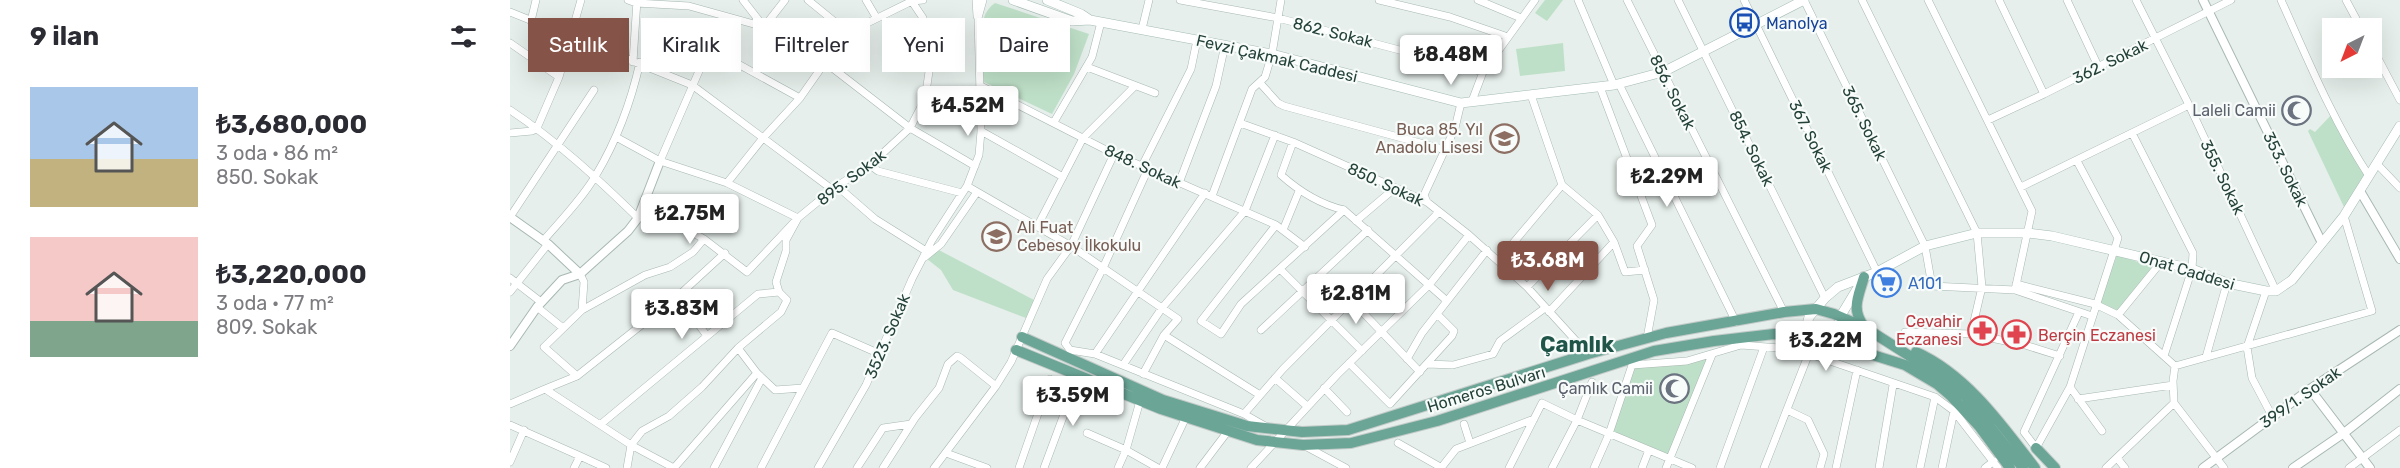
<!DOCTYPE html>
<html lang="tr">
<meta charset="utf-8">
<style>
:root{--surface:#fff;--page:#f7f7f7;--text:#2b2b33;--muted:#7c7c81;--accent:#855347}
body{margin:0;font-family:Rubik,sans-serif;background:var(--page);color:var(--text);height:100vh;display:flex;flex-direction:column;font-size:22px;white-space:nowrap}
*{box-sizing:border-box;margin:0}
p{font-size:20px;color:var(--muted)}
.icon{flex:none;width:33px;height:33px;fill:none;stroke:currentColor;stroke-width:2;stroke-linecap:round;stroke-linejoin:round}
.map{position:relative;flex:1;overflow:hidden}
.panel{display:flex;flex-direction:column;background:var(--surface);width:510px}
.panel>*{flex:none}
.banner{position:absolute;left:18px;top:18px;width:570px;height:54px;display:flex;gap:12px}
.needle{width:39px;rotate:222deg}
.tools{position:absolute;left:1812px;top:18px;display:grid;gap:12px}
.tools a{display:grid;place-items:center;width:60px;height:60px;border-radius:0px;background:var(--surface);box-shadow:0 6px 24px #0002;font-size:30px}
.price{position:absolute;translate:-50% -51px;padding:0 14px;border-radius:6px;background:#fff;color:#222;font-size:20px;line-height:39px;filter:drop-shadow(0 2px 3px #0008)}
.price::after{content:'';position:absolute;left:50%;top:36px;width:18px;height:14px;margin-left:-9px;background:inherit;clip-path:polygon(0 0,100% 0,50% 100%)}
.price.selected{background:var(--accent);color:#fff}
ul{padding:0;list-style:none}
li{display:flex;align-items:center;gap:18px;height:150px;padding:0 30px}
li span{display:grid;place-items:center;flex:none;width:168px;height:120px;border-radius:0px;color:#555}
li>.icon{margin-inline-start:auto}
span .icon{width:72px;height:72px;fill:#fffc;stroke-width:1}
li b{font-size:26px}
h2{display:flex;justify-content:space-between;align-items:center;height:72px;padding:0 30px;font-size:26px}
.chip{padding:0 21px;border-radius:0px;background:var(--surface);box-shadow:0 6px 24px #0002;font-size:21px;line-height:54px}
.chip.selected{background:var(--accent);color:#fff}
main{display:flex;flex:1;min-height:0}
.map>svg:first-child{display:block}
</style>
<main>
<section class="panel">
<h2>9 ilan<svg class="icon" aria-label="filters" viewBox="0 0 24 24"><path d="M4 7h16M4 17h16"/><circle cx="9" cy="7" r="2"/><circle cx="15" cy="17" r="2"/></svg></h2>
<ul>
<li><span style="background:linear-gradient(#a9c7e8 60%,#c2b280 0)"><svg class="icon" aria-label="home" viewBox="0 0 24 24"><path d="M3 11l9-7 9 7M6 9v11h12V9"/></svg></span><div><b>₺3,680,000</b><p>3 oda · 86 m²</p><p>850. Sokak</p></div></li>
<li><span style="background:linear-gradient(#f6c9c9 70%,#7fa58c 0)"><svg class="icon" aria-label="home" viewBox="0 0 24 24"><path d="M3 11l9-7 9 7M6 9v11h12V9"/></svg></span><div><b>₺3,220,000</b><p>3 oda · 77 m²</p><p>809. Sokak</p></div></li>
</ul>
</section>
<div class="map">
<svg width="1890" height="468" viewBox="0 0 1890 468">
<rect width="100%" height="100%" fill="#e6efeb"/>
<path fill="#bfe0c8" d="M1035,0H1053L1037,21L1025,13Z
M485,3L579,34L564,74L542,114L474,82C473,59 463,17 485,3Z
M1053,43L1055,71L1010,76L1006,49Z
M1823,113L1854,175L1834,207L1798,131L1800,129L1805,132Z
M425,248L524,300L516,318L443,290L431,270L417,259Z
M1607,255L1643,267L1607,313L1589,303Z
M1202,355L1160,459L1099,434L1122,365Z"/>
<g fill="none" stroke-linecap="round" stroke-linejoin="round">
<defs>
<path id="minor" d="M118,0L126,3L179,6L254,27L293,34H335L402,1L413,0
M233,0L254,27
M298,0L325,22L335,34
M356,0L366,17
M466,0L467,16
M670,0L768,18L973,72
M869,0L940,17L998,37
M968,0L1011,18
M1068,0L1104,85
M1117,0L1274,312
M1168,0L1315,298
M1234,0L1367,272
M1294,0L1415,246L1422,286L1505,290L1582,316
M1352,0L1467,233L1472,287L1461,334
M1418,0L1522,211L1505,290
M1489,0L1534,94
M1557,0L1588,66
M1626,0L1679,105L1766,291
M1771,0C1798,60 1823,121 1859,176
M1836,0L1851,28
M0,12L182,85L323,190
M21,21L26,0
M254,27L275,0
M632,29L639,0
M0,43L49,77
M1862,47L1890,100
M199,48L290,98
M123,62L127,0
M316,63L400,128L465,166
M577,67L645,93
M750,83L768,103L774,106L936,150
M1109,84L1226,322
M471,86L604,154L766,225L795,247
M1090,87L1142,225L1127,246L1144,300L1137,338
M415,99L471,92
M962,101L973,72L1025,0
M0,110C47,141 88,179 128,218
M1478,120L1534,94L1721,0
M544,122L582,57L591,22
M730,123L783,142L917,202L959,235L1017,287L1078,354
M27,128L49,77L71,0
M471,131L553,177
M0,133L22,131L27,128
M1622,133L1683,253L1682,269L1654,356
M106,137L150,161L217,183L288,218L276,240V251L266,282L269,292L277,300L271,312L228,348L192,387L159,416L132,431L121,445L117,468
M783,142L771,175C790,192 809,204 834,210L937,301
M150,161L199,48L222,20
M1567,161L1608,238L1560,387L1526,448L1514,432L1569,312
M1867,164L1890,188
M360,165L368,171L452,193
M632,166L681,69L687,40
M638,169L593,268L555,343L560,350L585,354L734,414L755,426
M217,183L253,138L290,98L335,34
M669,183L706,86L715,45
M1052,185L1088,215L1104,242L1115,272L1135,270
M327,186L365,219L416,251
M457,186L561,246L668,319L654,335L633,374
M1511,187L1679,105
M702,196L742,89L755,77L762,54L771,0
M917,202L914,195L945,128L951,103
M133,205L194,239L237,272L288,218L327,186L360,165L400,128L415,99L422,51L413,18L401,0
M0,217L84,90
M846,221L885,188
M766,225L691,321L711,334L731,304L834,210
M527,227L573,138L625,86
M773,230L789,191
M33,241C51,220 72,199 86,175C107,140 121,102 130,62
M415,257L431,244L467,192
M988,261L1052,185L1021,95
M771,270L852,351
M0,278L31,302
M1506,284L1585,304L1608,315L1652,261
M1017,287L1088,215
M1756,291L1737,347L1742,378L1762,416
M0,292L38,244
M168,296L197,336
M841,300L910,372
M27,307L53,328
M72,310L135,275L160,267L183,252L194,239
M1039,312L1104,242
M1608,315L1665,366
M751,330L858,230
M1395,332L1461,334L1515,345L1550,356
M654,335L750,395
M228,348L247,373L265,390L293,388L251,468
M585,354L695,193
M1696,357L1717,283
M897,359L912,333L977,250
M839,363L880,404L942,336L944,331L927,314
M917,364L943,365L983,354L990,341L1035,308
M613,365L652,308L735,211L765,135
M1665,366L1862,311L1834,216
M67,376L34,347L72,310L74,282L70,274
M765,378L797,406
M1560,387L1592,431
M293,388L322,333L370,354
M814,388L837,412
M35,389L67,376L168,296L215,253
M1568,399L1663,385
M1664,403L1714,468
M1664,403L1663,381L1665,366
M0,404L35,389L121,445L164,468
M1277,410L1298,420L1314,454L1310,468
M734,414L773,369L929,212
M91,424L248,294L269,292
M954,424L960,443
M0,425L70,456
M577,433L616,450L648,468
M888,443L932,468
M795,446L836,468
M436,453L477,468
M1607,458L1615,468
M0,462L14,430
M64,468L70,456L96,468
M164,468L247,373
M204,468L252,378
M308,468L356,385L402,279L422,240L457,186L469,155L471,131L468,18L473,0
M347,468L373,428L401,424
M373,468L405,418L429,388L438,364L447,356L451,358L486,386
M424,468L486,386L501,362L537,279L561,246L604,154
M509,468L540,379
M534,468L563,390L571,377
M608,468L616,450L630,401
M652,468L676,417
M690,468L718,431
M741,468L827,375L919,285L959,235
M931,468L946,449L1024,419
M999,468L1032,403L1067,420L1182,468
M1042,468L1067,420L1082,382
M1084,468L1099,434L1122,365L1177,361L1231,345L1285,349L1425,397L1444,411L1488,468
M1132,468L1139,450
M1156,468L1202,355
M1210,468L1254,347
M1254,468L1299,353L1300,338
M1326,468L1347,370
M1369,468L1383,385
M1410,468L1425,397
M1432,468L1444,411
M1475,468L1484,461
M1596,468L1664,403
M1839,468L1890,430"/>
<path id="tertiary" d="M1693,0L1811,241
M1850,191L1890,259
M0,217L38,244L70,274
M0,346L27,307L52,280L70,274L118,231L128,218L150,161
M1800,389L1860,468
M1693,468L1800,389L1890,330
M1783,468L1834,433L1890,389"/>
<path id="secondary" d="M503,0L562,21L580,20L762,54L951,103L1104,85L1153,72L1294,0
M537,0L571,14L580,20
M1300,338L1296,328L1299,317L1315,298L1328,287L1367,272L1415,246L1467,233H1518L1542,236L1682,269L1717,283L1756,291H1766L1782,280L1834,216L1890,126
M1321,342L1329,334L1330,317L1350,284"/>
<path id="primary" d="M1354,327C1341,308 1348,298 1354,277
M512,337L653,400L737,426L792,432L838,430L1078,354L1156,333L1274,312L1306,309L1324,314L1354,327L1428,374L1456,397L1513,468
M506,350L651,409L747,440L793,445L841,443L927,421L1144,351L1204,341L1264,334L1321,342L1395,365L1427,384L1441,396L1469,426L1500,468
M1406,352C1457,375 1492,425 1525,468
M1526,448L1545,468"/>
</defs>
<use href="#minor" stroke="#a8b8b2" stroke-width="8"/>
<use href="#tertiary" stroke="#a8b8b2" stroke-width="10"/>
<use href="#secondary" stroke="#a4bbb3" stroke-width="10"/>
<use href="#primary" stroke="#c2cac8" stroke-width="12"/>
<use href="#minor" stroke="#fff" stroke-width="7"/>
<use href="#tertiary" stroke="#fff" stroke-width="8"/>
<use href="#secondary" stroke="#fff" stroke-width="9"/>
<use href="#primary" stroke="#6aa596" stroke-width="10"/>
</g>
<defs>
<symbol id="bus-ring" viewBox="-11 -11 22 22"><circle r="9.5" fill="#f7fbf9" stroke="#1a4fb4" stroke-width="1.5"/><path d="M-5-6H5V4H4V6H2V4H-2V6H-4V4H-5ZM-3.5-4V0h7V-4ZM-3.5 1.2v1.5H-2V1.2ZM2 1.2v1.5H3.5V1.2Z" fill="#1a4fb4"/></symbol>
<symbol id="mosque-ring" viewBox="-11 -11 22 22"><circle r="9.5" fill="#f7fbf9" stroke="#6b7280" stroke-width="1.5"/><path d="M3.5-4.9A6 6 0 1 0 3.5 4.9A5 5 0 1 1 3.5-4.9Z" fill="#6b7280"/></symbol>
<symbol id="school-ring" viewBox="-11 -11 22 22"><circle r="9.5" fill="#f7fbf9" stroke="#8d6e63" stroke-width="1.5"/><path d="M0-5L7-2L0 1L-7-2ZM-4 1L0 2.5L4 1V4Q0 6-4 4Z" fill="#8d6e63"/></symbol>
<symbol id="supermarket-ring" viewBox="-11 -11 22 22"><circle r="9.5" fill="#f7fbf9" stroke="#3f7fe0" stroke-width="1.5"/><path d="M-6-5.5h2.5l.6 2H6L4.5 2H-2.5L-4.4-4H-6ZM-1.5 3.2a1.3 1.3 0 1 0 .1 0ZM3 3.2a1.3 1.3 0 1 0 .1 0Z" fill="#3f7fe0"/></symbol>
<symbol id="pharmacy-ring" viewBox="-11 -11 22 22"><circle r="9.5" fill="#f7fbf9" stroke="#e0444e" stroke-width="1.5"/><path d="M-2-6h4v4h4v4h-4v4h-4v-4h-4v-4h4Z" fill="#e0444e"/></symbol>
</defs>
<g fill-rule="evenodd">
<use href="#bus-ring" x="1218" y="6" width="33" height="33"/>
<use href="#mosque-ring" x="1770" y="94" width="33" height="33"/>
<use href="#school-ring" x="978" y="122" width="33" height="33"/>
<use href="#school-ring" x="470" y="220" width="33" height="33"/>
<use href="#supermarket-ring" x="1360" y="266" width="33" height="33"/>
<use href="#pharmacy-ring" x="1456" y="314" width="33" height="33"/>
<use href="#pharmacy-ring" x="1490" y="318" width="33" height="33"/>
<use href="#mosque-ring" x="1148" y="372" width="33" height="33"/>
</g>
<g text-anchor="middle" stroke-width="4.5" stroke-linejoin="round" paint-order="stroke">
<g font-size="16" fill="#164399" stroke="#f7fbf9" text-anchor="start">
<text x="1256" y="29">Manolya</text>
</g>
<g font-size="16" fill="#24423a" stroke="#f7fbf9">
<text transform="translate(823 32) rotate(14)" y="6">862. Sokak</text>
<text transform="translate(767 58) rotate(13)" y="6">Fevzi Çakmak Caddesi</text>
<text transform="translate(1600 61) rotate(-26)" y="6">362. Sokak</text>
<text transform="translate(1163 92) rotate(63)" y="6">856. Sokak</text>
<text transform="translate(1355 123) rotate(64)" y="6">365. Sokak</text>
<text transform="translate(1301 136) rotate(64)" y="6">367. Sokak</text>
<text transform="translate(1242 148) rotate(64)" y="6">854. Sokak</text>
<text transform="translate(633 166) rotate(25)" y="6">848. Sokak</text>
<text transform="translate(1776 169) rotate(64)" y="6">353. Sokak</text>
<text transform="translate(341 177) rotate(-37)" y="6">895. Sokak</text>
<text transform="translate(1713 177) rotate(64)" y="6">355. Sokak</text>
<text transform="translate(876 184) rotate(25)" y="6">850. Sokak</text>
<text transform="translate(1677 270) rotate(17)" y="6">Onat Caddesi</text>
<text transform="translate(377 336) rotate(-67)" y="6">3523. Sokak</text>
<text transform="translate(976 389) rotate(-17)" y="6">Homeros Bulvarı</text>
<text transform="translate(1790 397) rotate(-35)" y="6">399/1. Sokak</text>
</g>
<g font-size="16" fill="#5b616d" stroke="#f7fbf9" text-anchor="end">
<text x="1766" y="116">Laleli Camii</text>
<text x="1143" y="394">Çamlık Camii</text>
</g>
<g font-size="16" fill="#785e54" stroke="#f7fbf9" text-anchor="end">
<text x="973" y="135">Buca 85. Yıl<tspan x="973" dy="18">Anadolu Lisesi</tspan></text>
<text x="507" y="233" text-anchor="start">Ali Fuat<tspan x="507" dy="18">Cebesoy İlkokulu</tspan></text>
</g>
<g font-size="16" fill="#366cbe" stroke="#f7fbf9" text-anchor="start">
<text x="1398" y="289">A101</text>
</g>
<g font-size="16" fill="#be3a42" stroke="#f7fbf9" text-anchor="end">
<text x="1452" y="327">Cevahir<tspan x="1452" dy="18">Eczanesi</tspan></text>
<text x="1528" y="341" text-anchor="start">Berçin Eczanesi</text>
</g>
<g font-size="22" font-weight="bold" fill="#1f5548" stroke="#f7fbf9">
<text x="1067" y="352">Çamlık</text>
</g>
</g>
</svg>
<div class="tools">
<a><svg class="needle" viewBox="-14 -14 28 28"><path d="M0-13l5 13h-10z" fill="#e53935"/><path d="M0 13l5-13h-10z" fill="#7c7c81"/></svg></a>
</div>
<b class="price" style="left:941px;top:86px">₺8.48M</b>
<b class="price" style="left:458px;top:137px">₺4.52M</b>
<b class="price" style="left:1157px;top:208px">₺2.29M</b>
<b class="price" style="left:180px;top:245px">₺2.75M</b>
<b class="price selected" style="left:1038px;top:292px">₺3.68M</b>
<b class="price" style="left:846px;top:325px">₺2.81M</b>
<b class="price" style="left:172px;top:340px">₺3.83M</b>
<b class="price" style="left:1316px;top:372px">₺3.22M</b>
<b class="price" style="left:563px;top:427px">₺3.59M</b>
<div class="banner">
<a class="chip selected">Satılık</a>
<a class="chip">Kiralık</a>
<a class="chip">Filtreler</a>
<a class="chip">Yeni</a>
<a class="chip">Daire</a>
</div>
</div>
</main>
